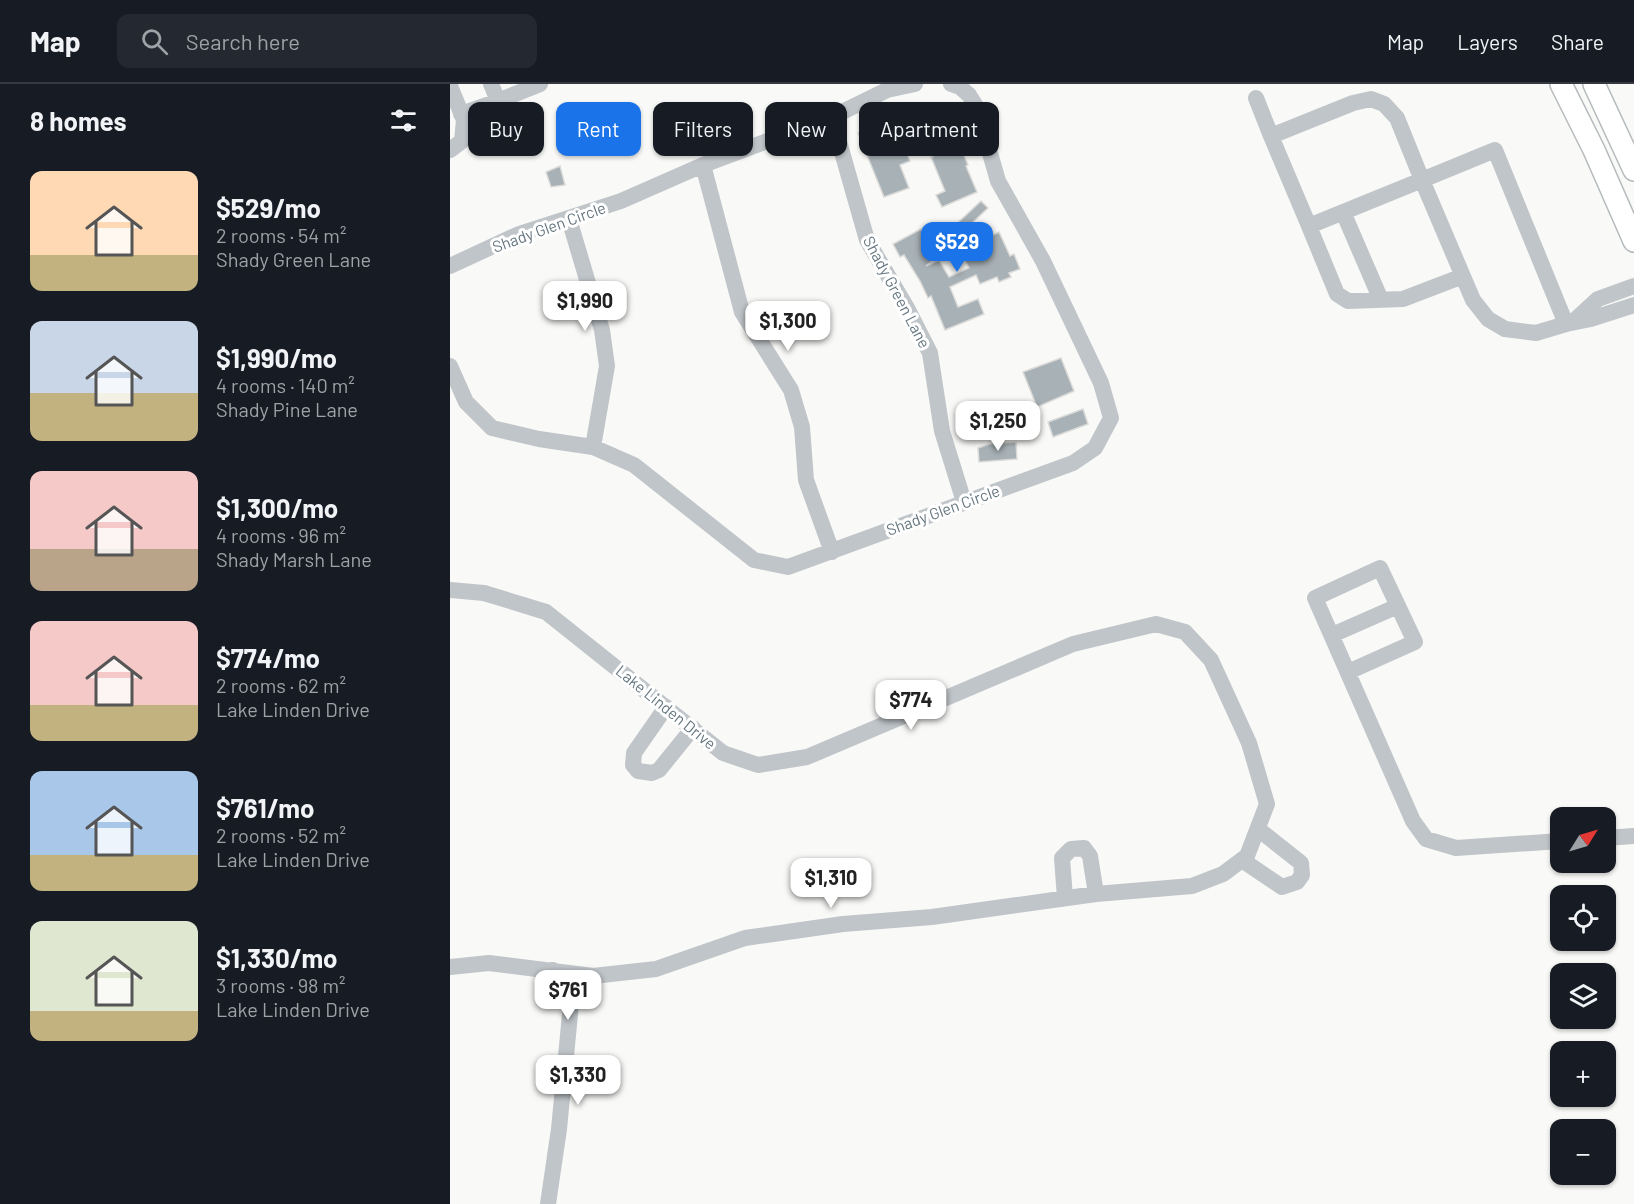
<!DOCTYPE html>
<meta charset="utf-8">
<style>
:root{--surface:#171b24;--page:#242831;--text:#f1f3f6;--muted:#9ea1a6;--line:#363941;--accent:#1a73e8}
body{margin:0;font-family:Barlow,sans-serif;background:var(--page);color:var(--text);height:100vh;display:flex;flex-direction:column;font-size:22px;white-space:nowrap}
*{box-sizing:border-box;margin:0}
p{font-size:20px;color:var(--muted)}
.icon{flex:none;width:33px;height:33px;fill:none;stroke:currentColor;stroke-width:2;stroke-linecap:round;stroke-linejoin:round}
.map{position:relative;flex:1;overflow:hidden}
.sheet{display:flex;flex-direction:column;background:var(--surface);width:450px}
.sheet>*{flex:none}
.banner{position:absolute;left:18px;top:18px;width:570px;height:54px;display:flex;gap:12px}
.needle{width:39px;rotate:53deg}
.controls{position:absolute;left:1100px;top:723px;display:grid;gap:12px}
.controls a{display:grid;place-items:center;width:66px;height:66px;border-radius:12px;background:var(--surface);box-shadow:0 2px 4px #0004;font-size:30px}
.price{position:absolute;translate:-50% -51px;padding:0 14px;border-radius:12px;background:#fff;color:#222;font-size:20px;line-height:39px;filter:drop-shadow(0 2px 3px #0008)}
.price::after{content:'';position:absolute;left:50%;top:36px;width:18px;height:14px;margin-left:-9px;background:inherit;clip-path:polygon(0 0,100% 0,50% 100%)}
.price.on{background:var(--accent);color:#fff}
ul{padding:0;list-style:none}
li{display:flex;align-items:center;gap:18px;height:150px;padding:0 30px}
li span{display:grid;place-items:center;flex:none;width:168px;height:120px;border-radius:12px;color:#555}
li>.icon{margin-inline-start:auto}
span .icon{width:72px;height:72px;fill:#fffc;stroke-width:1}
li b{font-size:26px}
h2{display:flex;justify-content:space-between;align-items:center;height:72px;padding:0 30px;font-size:26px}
.pill{padding:0 21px;border-radius:12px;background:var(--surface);box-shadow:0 2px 4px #0004;font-size:21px;line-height:54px}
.pill.on{background:var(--accent);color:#fff}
header{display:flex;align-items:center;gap:36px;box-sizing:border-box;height:84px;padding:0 30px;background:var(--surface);border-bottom:2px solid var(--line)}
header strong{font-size:28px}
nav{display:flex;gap:33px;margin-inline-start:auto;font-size:21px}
.search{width:420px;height:54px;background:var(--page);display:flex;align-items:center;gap:15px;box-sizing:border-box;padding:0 21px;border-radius:12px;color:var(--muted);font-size:22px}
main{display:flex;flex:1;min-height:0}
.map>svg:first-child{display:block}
</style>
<header>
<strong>Map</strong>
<div class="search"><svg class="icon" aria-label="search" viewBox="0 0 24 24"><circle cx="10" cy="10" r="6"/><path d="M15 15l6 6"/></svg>Search here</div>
<nav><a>Map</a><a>Layers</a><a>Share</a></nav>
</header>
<main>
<section class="sheet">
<h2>8 homes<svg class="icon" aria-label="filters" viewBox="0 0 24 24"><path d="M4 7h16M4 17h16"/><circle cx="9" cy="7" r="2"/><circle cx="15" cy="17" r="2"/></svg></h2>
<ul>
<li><span style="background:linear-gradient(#ffd9b3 70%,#c2b280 0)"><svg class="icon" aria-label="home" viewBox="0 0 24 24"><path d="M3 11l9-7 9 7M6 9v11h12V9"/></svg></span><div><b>$529/mo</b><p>2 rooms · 54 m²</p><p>Shady Green Lane</p></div></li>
<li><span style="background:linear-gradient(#c9d6e8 60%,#c2b280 0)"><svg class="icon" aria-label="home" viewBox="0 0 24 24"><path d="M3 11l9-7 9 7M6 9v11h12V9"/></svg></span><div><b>$1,990/mo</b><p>4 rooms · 140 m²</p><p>Shady Pine Lane</p></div></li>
<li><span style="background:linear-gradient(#f6c9c9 65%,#b9a48a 0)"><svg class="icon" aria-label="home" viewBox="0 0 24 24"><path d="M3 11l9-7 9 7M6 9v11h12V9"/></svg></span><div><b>$1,300/mo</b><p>4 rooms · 96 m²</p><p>Shady Marsh Lane</p></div></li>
<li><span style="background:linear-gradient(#f6c9c9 70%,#c2b280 0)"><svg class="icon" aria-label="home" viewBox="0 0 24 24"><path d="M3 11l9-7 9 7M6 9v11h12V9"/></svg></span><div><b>$774/mo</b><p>2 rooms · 62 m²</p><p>Lake Linden Drive</p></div></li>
<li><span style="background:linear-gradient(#a9c7e8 70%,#c2b280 0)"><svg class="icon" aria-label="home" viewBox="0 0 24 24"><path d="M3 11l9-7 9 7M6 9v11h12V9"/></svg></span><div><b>$761/mo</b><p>2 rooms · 52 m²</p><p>Lake Linden Drive</p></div></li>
<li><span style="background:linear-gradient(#dfe7d0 75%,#c2b280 0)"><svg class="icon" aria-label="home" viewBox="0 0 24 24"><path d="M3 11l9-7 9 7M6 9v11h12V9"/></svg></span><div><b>$1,330/mo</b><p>3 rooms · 98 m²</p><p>Lake Linden Drive</p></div></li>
</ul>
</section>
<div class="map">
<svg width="1184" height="1120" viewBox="0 0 1184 1120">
<rect width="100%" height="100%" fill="#f9f9f7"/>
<path fill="#a8b1b6" stroke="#dbdbd9" stroke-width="1.5" d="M489,19L509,68L512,67L518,81L516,82L527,108L492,123L486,111L495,107L481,73H483L470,44L450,52L460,77L450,81L459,104L434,113L408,49Z
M110,82L115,101L101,103L96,88Z
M531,117L538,124L506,154L499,147Z
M471,145L486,173L476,182L489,176L499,193L519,184L510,166L549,148L560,172L564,170L570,185L559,189L561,193L549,198L547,193L530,200L526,191L500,203L508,223L528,215L534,230L495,246L481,212L478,214L470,197L454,171L450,173L443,160Z
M611,274L624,307L587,323L573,288Z
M633,325L638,340L603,353L598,338Z
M566,358L567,375L529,378L528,364L540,360Z"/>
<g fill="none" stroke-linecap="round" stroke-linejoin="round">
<defs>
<path id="major" d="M1111,0L1144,66L1184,157
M1144,0L1184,86"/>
</defs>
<use href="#major" stroke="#b4babd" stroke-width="24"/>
<path stroke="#c0c5c9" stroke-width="16" d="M0,2L14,36L12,57L0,66
M806,14L821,52
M48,17L90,0
M11,30L48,17L41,0
M382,33L417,156L457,224L480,269L492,347L514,418
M253,81L292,228L341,306L352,343L356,396L382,468
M893,128L931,216
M119,135L152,246L157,282L143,363
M859,142L887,210L898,217L953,215L1013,192
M0,182L69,150L171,117L253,81L382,33L437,6L465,0
M1124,237L1148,215L1184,202
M1116,240L1045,66L972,96L947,34L934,20L921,15L903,19L821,52L859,142L972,96L1023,216L1038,235L1055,245L1086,249L1116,240L1141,235L1184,221
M0,282L16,318L42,344L89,355L143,363L184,381L304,476L338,483L623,379L645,364L661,334L651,299L593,177L548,97L527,24L519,11L510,3L501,0
M0,506L34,509L96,528L273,669L308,681L357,673L623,560L706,540L735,548L761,576L799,659L817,720L797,772L773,790L742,802L646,810L482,833L393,840L295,854L206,885L143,892L39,879L0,883
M882,551L948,522
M898,588L965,558L930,484L865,514L963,737L976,755L1006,764L1110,757
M216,623L184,669L183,681L188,687L202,689L209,686L243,644
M1155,754L1184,752
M792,776L832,803L847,798L852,791L851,779L808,745
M615,814L612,774L621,765L634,764L640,772L646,810
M103,886L121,920L143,892
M98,1120L109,1045L121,920"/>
<use href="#major" stroke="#fff" stroke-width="21"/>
</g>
<g text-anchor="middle" stroke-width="6" stroke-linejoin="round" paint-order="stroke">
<g font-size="16" fill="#667781" stroke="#fff">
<text transform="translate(99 143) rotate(-20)" y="6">Shady Glen Circle</text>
<text transform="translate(447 208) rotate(62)" y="6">Shady Green Lane</text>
<text transform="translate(493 426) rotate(-20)" y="6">Shady Glen Circle</text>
<text transform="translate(216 623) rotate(39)" y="6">Lake Linden Drive</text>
</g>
</g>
</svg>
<div class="controls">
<a><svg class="needle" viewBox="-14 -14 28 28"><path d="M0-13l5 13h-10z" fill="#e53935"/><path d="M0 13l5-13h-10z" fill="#9ea1a6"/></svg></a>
<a><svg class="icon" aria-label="locate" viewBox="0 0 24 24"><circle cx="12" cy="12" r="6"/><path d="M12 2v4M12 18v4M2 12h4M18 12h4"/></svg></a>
<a><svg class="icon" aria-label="layers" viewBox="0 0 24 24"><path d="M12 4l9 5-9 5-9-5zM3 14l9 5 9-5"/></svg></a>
<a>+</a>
<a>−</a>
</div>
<b class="price on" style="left:507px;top:189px">$529</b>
<b class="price" style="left:135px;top:248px">$1,990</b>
<b class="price" style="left:338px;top:268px">$1,300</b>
<b class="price" style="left:548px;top:368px">$1,250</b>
<b class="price" style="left:461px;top:647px">$774</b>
<b class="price" style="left:381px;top:825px">$1,310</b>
<b class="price" style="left:118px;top:937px">$761</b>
<b class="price" style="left:128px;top:1022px">$1,330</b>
<div class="banner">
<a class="pill">Buy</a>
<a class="pill on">Rent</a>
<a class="pill">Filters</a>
<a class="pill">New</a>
<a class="pill">Apartment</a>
</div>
</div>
</main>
